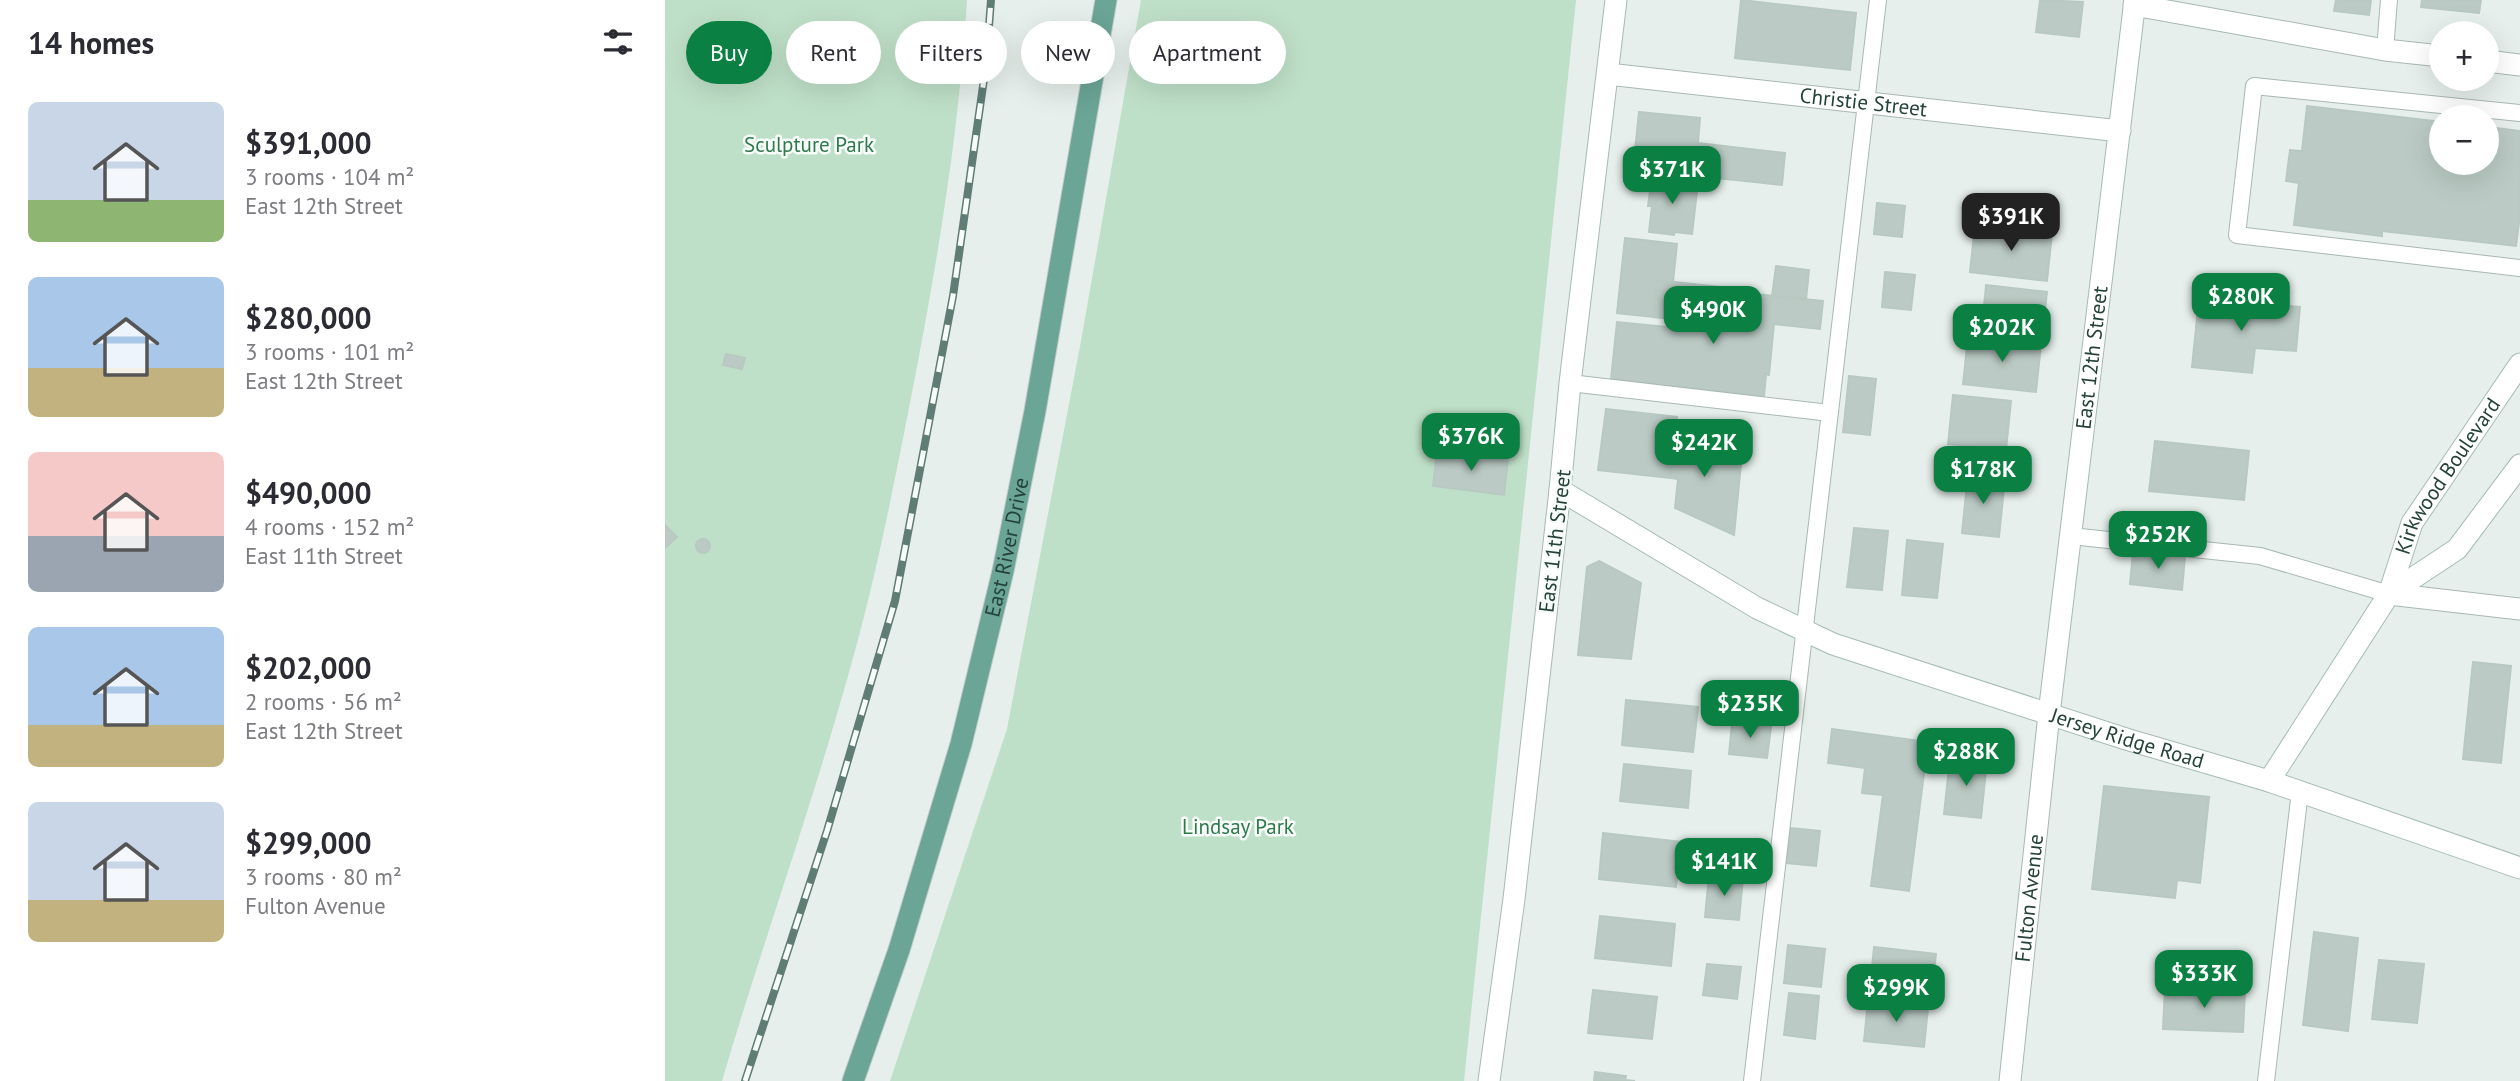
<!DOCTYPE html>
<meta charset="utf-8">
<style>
:root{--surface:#fff;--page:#f7f7f7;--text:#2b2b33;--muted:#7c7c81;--accent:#0b8043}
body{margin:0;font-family:"PT Sans",sans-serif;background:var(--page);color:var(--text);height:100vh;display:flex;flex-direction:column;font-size:26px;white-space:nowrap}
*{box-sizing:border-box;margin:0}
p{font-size:23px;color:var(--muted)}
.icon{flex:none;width:38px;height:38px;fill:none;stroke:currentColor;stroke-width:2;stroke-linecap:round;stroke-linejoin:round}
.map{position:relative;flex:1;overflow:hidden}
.side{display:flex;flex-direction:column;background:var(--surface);width:665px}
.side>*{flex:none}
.guide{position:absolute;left:21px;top:21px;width:665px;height:63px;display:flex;gap:14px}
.buttons{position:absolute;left:1764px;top:21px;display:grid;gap:14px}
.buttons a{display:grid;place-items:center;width:70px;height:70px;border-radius:50%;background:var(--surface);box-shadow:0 7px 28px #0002;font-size:35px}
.price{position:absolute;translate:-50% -60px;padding:0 16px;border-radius:14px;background:var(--accent);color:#fff;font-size:23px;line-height:46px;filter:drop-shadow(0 2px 4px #0008)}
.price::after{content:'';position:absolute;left:50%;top:42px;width:21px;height:16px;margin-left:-10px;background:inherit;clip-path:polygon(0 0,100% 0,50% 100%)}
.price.on{background:#222;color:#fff}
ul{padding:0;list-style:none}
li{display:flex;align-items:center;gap:21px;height:175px;padding:0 28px}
li span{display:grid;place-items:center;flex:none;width:196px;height:140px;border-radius:10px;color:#555}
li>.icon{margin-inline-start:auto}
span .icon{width:84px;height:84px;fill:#fffc;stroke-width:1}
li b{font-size:30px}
h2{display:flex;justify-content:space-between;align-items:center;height:84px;padding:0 28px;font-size:30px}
.chip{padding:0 24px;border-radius:32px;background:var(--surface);box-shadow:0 7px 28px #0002;font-size:24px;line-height:63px}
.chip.on{background:var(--accent);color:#fff}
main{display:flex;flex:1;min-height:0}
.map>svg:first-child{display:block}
</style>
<main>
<section class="side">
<h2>14 homes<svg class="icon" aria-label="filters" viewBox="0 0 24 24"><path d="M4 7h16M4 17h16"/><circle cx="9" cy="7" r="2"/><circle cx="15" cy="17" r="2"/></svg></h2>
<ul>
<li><span style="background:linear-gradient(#c9d6e8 70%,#8fb573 0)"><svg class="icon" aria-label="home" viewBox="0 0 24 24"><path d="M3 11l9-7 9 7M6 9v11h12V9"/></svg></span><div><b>$391,000</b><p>3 rooms · 104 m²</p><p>East 12th Street</p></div></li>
<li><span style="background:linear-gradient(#a9c7e8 65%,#c2b280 0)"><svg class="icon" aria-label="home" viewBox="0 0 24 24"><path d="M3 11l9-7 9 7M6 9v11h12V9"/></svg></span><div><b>$280,000</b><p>3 rooms · 101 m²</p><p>East 12th Street</p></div></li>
<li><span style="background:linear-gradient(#f6c9c9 60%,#9aa5b1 0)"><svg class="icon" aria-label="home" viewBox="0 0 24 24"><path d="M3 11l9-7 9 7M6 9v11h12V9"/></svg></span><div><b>$490,000</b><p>4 rooms · 152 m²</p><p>East 11th Street</p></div></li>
<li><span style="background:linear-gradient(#a9c7e8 70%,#c2b280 0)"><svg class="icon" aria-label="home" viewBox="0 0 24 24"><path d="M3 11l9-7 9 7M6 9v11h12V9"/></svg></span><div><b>$202,000</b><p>2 rooms · 56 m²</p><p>East 12th Street</p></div></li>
<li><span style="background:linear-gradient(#c9d6e8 70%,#c2b280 0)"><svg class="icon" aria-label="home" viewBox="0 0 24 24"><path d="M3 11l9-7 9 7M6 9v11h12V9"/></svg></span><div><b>$299,000</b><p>3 rooms · 80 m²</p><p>Fulton Avenue</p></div></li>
</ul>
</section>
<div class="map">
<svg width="1855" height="1081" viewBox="0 0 1855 1081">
<rect width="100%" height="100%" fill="#e6efeb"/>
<path fill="#bfe0c8" d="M0,0H302C294,136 271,270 245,403C227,495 209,586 183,676C145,812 97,945 57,1081H0Z
M476,0H911L799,1081H225L342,729L416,341Z"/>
<path fill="#bbcac4" stroke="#b8c9c2" stroke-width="2" d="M1076,0L1191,13L1185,70L1070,58Z
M1375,0L1418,2L1414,37L1371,32Z
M1671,0H1706L1704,15L1669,11Z
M1757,0H1816L1814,13L1756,7Z
M1642,106L1776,122V163H1822V127L1855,131V215L1851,246L1717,231V236L1629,225L1634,183L1621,181L1625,150L1637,151Z
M974,112L1035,118L1033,143L1120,153L1117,185L968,169Z
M987,177L1033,183L1027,234L1010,232L1009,235L984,232L987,206H983Z
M1212,203L1240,206L1237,237L1209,234Z
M1310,225L1387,234L1382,281L1305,272Z
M960,238L1012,244L1008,282L992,280L988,317L952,313Z
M1111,266L1144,270L1141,300L1107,296Z
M1220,272L1250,275L1246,310L1217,307Z
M992,280L1054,287L1050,323L988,317Z
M1321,285L1382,292L1377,334L1317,328Z
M1060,291L1158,301L1155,329L1109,324L1104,375L1101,374L1099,396L946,379L952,322L1063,333L1064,319H1057Z
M1534,298L1635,307L1631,351L1590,348L1587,373L1527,367Z
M1303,337L1376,345L1371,392L1298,384Z
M61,354L80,358L77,369L58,365Z
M1184,376L1211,379L1205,435L1178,432Z
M1288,395L1346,401L1341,450L1283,444Z
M941,409L1012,417L1005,478L933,470Z
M1011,421L1042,424L1038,460L1076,464L1069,535L1010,508L1013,479L1005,478Z
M1490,441L1584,451L1579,500L1484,491Z
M772,451L843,459L839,495L768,486Z
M1303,474L1340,478L1334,537L1297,533Z
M0,525L12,537L0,548Z
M1189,528L1223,531L1217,590L1182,587Z
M31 546a7 7 0 1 1 14 0a7 7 0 1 1-14 0Z
M1242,540L1278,544L1272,598L1237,595Z
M1468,552L1520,557L1517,590L1465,584Z
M934,561L976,583L966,659L913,655L922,567Z
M1808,662L1846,666L1836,763L1798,759Z
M961,700L1033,707L1028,752L957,745Z
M1067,723L1106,727L1102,758L1064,754Z
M1167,729L1263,742L1244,891L1206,886L1218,795L1197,793L1200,768L1163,763Z
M1285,758L1322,761L1316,818L1279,814Z
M959,764L1026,771L1023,808L955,801Z
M1439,786L1544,797L1535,883L1512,880L1510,898L1427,889Z
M1125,828L1155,831L1151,866L1122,863Z
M938,833L1016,842L1011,887L934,879Z
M1044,875L1078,878L1074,920L1040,917Z
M935,916L1010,924L1006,966L930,958Z
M1649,932L1693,938L1683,1031L1638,1025Z
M1123,945L1160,949L1156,987L1119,983Z
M1209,947L1271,954L1266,995L1205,988Z
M1714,960L1759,964L1752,1023L1707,1019Z
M1042,964L1076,967L1072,999L1038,995Z
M1500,987L1580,991L1578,1032L1498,1029Z
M928,990L992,997L987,1039L923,1033Z
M1124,993L1154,996L1150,1039L1119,1035Z
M1203,1001L1263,1008L1259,1047L1199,1041Z
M930,1072L961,1076L960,1080L970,1081H929Z"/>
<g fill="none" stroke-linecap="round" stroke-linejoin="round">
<defs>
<path id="lane" d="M1720,50L1724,0
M1855,113L1589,86L1572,235L1855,268
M905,383L1165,413
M1406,536L1595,556L1724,594
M1087,1081L1213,0
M1601,1081L1635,791"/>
<g id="street">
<path d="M1469,5L1720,50L1776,56"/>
<path d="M1822,61L1855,65"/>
<path id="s1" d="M943,74L1455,131"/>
<path d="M1724,594L1855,609"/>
<path d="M824,1081L849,899L895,490"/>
<path id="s2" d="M1345,1081L1384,714"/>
</g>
<g id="secondary">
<path id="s3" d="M951,0L905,383L895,490L1092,608L1168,644L1461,739L1604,781L1855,868"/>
<path d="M1724,594L1792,549L1855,465"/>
<path id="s4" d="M1384,714L1470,0"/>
<path id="s5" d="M1604,781L1724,594L1747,523L1855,364"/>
</g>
<g id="primary">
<path id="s6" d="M188,1081L234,950L296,744L338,571L370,411L441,0"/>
</g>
</defs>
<use href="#lane" stroke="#a8b8b2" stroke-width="18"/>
<use href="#street" stroke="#a8b8b2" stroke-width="23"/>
<use href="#secondary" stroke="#a4bbb3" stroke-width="23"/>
<use href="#primary" stroke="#c2cac8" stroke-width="23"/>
<use href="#lane" stroke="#fff" stroke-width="16"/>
<use href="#street" stroke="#fff" stroke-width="21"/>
<use href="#secondary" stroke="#fff" stroke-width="21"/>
<use href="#primary" stroke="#6aa596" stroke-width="21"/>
<defs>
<path id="rail" d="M80,1081L162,831L230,601L288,296L321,65L326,0"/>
</defs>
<use href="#rail" stroke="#5f7d75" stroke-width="8"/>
<use href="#rail" stroke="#f7fbf9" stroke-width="5" stroke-dasharray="16" stroke-linecap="butt"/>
</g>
<g text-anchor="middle" stroke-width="5" stroke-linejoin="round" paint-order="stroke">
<g font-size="21" fill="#24423a" stroke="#f7fbf9">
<text dy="7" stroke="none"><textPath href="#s1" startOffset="257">Christie Street</textPath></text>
<text dy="7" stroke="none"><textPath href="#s4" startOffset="359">East 12th Street</textPath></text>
<text dy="7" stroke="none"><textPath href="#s5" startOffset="355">Kirkwood Boulevard</textPath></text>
<text transform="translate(890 541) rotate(-83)" y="7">East 11th Street</text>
<text dy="7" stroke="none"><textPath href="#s6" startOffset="556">East River Drive</textPath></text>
<text dy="7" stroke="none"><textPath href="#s3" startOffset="1116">Jersey Ridge Road</textPath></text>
<text dy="7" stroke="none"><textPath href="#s2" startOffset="184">Fulton Avenue</textPath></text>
</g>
<g font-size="21" fill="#2d7a4b" stroke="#f7fbf9">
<text x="144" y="152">Sculpture Park</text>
<text x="573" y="834">Lindsay Park</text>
</g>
</g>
</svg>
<div class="buttons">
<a>+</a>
<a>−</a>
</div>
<b class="price" style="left:1007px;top:206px">$371K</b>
<b class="price on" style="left:1346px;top:253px">$391K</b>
<b class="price" style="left:1576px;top:333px">$280K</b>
<b class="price" style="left:1048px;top:346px">$490K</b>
<b class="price" style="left:1337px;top:364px">$202K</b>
<b class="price" style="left:806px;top:473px">$376K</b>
<b class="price" style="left:1039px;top:479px">$242K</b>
<b class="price" style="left:1318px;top:506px">$178K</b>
<b class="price" style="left:1493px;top:571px">$252K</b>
<b class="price" style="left:1085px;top:740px">$235K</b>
<b class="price" style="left:1301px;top:788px">$288K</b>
<b class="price" style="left:1059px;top:898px">$141K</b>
<b class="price" style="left:1539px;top:1010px">$333K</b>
<b class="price" style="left:1231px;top:1024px">$299K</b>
<div class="guide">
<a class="chip on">Buy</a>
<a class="chip">Rent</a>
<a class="chip">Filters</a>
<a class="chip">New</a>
<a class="chip">Apartment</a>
</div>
</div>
</main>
